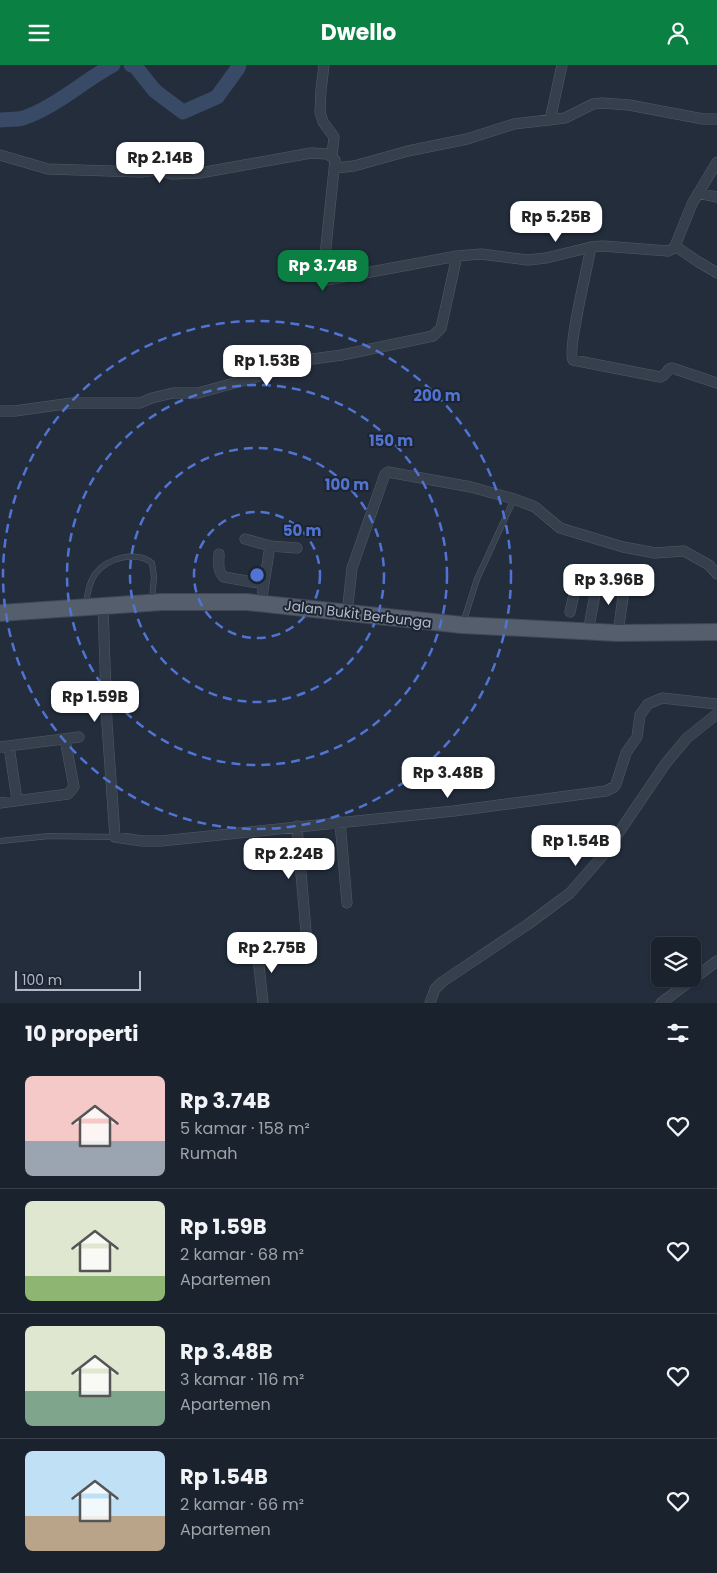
<!DOCTYPE html>
<html lang="id">
<meta charset="utf-8">
<style>
:root{--surface:#1a222d;--page:#232a35;--text:#f1f3f6;--muted:#9fa4aa;--line:#383f49;--accent:#0b8043}
body{margin:0;font-family:Poppins,sans-serif;background:var(--page);color:var(--text);height:100vh;display:flex;flex-direction:column;font-size:19px;white-space:nowrap}
*{box-sizing:border-box;margin:0}
p{font-size:16px;color:var(--muted)}
.icon{flex:none;width:28px;height:28px;fill:none;stroke:currentColor;stroke-width:2;stroke-linecap:round;stroke-linejoin:round}
.map{position:relative;height:938px;overflow:hidden}
.details{display:flex;flex-direction:column;background:var(--surface);flex:1}
.details>*{flex:none}
.buttons{position:absolute;left:651px;top:872px;display:grid;gap:10px}
.buttons a{display:grid;place-items:center;width:50px;height:50px;border-radius:8px;background:var(--surface);box-shadow:0 1px 4px #0004,0 0 0 1px var(--line);font-size:25px}
.scale{position:absolute;left:15px;bottom:12px;width:126px;box-sizing:border-box;padding-left:5px;border:2px solid #b2bac8;border-top:0;font-size:14px;line-height:18px;white-space:nowrap;color:#b2bac8;-webkit-text-stroke:4px #1c2431;paint-order:stroke}
.price{position:absolute;translate:-50% -42px;padding:0 11px;border-radius:10px;background:#fff;color:#222;font-size:16px;line-height:32px;filter:drop-shadow(0 1px 2px #0008)}
.price::after{content:'';position:absolute;left:50%;top:30px;width:15px;height:11px;margin-left:-8px;background:inherit;clip-path:polygon(0 0,100% 0,50% 100%)}
.price.selected{background:var(--accent);color:#fff}
ul{padding:0;list-style:none}
li{display:flex;align-items:center;gap:15px;height:125px;padding:0 25px}
li+li{border-top:1px solid var(--line)}
li span{display:grid;place-items:center;flex:none;width:140px;height:100px;border-radius:8px;color:#555}
li>.icon{margin-inline-start:auto}
span .icon{width:60px;height:60px;fill:#fffc;stroke-width:1}
li b{font-size:21px}
h2{display:flex;justify-content:space-between;align-items:center;height:60px;padding:0 25px;font-size:21px}
header{display:flex;justify-content:space-between;align-items:center;height:65px;padding:0 25px;background:var(--accent);color:#fff;font-size:22px;font-weight:700}
.map>svg:first-child{display:block}
</style>
<header><svg class="icon" aria-label="menu" viewBox="0 0 24 24"><path d="M4 6h16M4 12h16M4 18h16"/></svg>Dwello<svg class="icon" aria-label="person" viewBox="0 0 24 24"><circle cx="12" cy="8" r="4"/><path d="M4 21q1-7 8-7t8 7"/></svg></header>
<div class="map">
<svg width="717" height="938" viewBox="0 0 717 938">
<rect width="100%" height="100%" fill="#232d3c"/>
<g fill="none" stroke-linecap="round" stroke-linejoin="round">
<path stroke="#384a65" stroke-width="15" d="M131,0L135,1L155,26L183,47L217,32L238,3L239,0
M0,55C7,54 16,55 23,53C56,42 83,16 113,0"/>
<defs>
<path id="service" d="M86,540C87,529 89,518 95,509C107,493 136,485 152,498L154,512L152,535
M463,558L477,514L514,434
M0,776L49,771L115,772"/>
<path id="minor" d="M324,0L321,25L320,47L323,57L334,72L332,91
M550,55L562,0
M0,90L48,104L140,107L158,105L172,109L200,108L311,88L328,89L335,95L323,210L324,213L327,215L457,191L481,189L528,195L546,193L591,182L603,181L668,186L674,183L675,181
M717,97L692,139L675,181L697,196L717,208
M335,103L354,101L408,86L467,74L514,59L565,53L593,39L602,38L629,40L703,54H717
M698,128L717,132
M591,182C588,200 567,285 573,295L660,312L664,310L669,304L672,303L717,318
M0,346H15L72,338H140L152,333L173,328H198L256,312L298,296L342,290L433,271L441,263L457,191
M245,474L270,481L297,483
M219,489C219,498 217,506 224,512L264,519
M261,538L270,481
M103,542L107,659L115,772L142,776H161L454,746L606,726L614,722L616,719L626,688L637,672L640,650L648,639L662,633L717,639
M570,547L575,525L594,526L595,529L588,567
M347,549L352,503L385,409L388,407L471,422L514,434L535,442L560,463L623,482L655,488L684,486L709,500L717,509
M618,568L625,518
M9,681L17,735
M0,682L79,672
M0,738L68,729L74,722L65,674
M340,757L347,838
M297,761L306,867
M257,883L263,938
M430,938L435,924L442,917L527,860L570,828L605,788L666,698L687,673L717,649
M661,938L717,896"/>
<path id="primary" d="M0,548L162,537H247L462,560L618,568L717,567"/>
</defs>
<use href="#service" stroke="#525a67" stroke-width="6"/>
<use href="#minor" stroke="#525a67" stroke-width="11"/>
<use href="#primary" stroke="#404855" stroke-width="18"/>
<use href="#service" stroke="#363f4c" stroke-width="5"/>
<use href="#minor" stroke="#363f4c" stroke-width="10"/>
<use href="#primary" stroke="#545e6c" stroke-width="16"/>
</g>
<g fill="none" stroke="#5174d2" stroke-width="2.5" stroke-dasharray="9 6">
<circle cx="257" cy="510" r="63"/>
<circle cx="257" cy="510" r="127"/>
<circle cx="257" cy="510" r="190"/>
<circle cx="257" cy="510" r="254"/>
</g>
<g text-anchor="middle" stroke-width="4" stroke-linejoin="round" paint-order="stroke">
<g font-size="14" fill="#b2bac8" stroke="#1c2431">
<text transform="translate(358 549) rotate(7)" y="5">Jalan Bukit Berbunga</text>
</g>
</g>
<circle cx="257" cy="510" r="8" fill="#5174d2" stroke="#1c2431" stroke-width="2.5"/>
<g font-size="15" text-anchor="middle" font-weight="bold" fill="#5174d2" stroke="#1c2431" stroke-width="4" stroke-linejoin="round" paint-order="stroke">
<text x="437" y="336">200 m</text>
<text x="391" y="381">150 m</text>
<text x="347" y="425">100 m</text>
<text x="302" y="471">50 m</text>
</g>
</svg>
<div class="buttons">
<a><svg class="icon" aria-label="layers" viewBox="0 0 24 24"><path d="M12 4l9 5-9 5-9-5zM3 14l9 5 9-5"/></svg></a>
</div>
<div class="scale">100 m</div>
<b class="price" style="left:160px;top:119px">Rp 2.14B</b>
<b class="price" style="left:556px;top:178px">Rp 5.25B</b>
<b class="price selected" style="left:323px;top:227px">Rp 3.74B</b>
<b class="price" style="left:267px;top:322px">Rp 1.53B</b>
<b class="price" style="left:609px;top:541px">Rp 3.96B</b>
<b class="price" style="left:95px;top:658px">Rp 1.59B</b>
<b class="price" style="left:448px;top:734px">Rp 3.48B</b>
<b class="price" style="left:576px;top:802px">Rp 1.54B</b>
<b class="price" style="left:289px;top:815px">Rp 2.24B</b>
<b class="price" style="left:272px;top:909px">Rp 2.75B</b>
</div>
<section class="details">
<h2>10 properti<svg class="icon" aria-label="filters" viewBox="0 0 24 24"><path d="M4 7h16M4 17h16"/><circle cx="9" cy="7" r="2"/><circle cx="15" cy="17" r="2"/></svg></h2>
<ul>
<li><span style="background:linear-gradient(#f6c9c9 65%,#9aa5b1 0)"><svg class="icon" aria-label="home" viewBox="0 0 24 24"><path d="M3 11l9-7 9 7M6 9v11h12V9"/></svg></span><div><b>Rp 3.74B</b><p>5 kamar · 158 m²</p><p>Rumah</p></div><svg class="icon" aria-label="heart" viewBox="0 0 24 24"><path d="M12 20l-8-8c-3-5 5-10 8-4 3-6 11-1 8 4z"/></svg></li>
<li><span style="background:linear-gradient(#dfe7d0 75%,#8fb573 0)"><svg class="icon" aria-label="home" viewBox="0 0 24 24"><path d="M3 11l9-7 9 7M6 9v11h12V9"/></svg></span><div><b>Rp 1.59B</b><p>2 kamar · 68 m²</p><p>Apartemen</p></div><svg class="icon" aria-label="heart" viewBox="0 0 24 24"><path d="M12 20l-8-8c-3-5 5-10 8-4 3-6 11-1 8 4z"/></svg></li>
<li><span style="background:linear-gradient(#dfe7d0 65%,#7fa58c 0)"><svg class="icon" aria-label="home" viewBox="0 0 24 24"><path d="M3 11l9-7 9 7M6 9v11h12V9"/></svg></span><div><b>Rp 3.48B</b><p>3 kamar · 116 m²</p><p>Apartemen</p></div><svg class="icon" aria-label="heart" viewBox="0 0 24 24"><path d="M12 20l-8-8c-3-5 5-10 8-4 3-6 11-1 8 4z"/></svg></li>
<li><span style="background:linear-gradient(#bfe0f5 65%,#b9a48a 0)"><svg class="icon" aria-label="home" viewBox="0 0 24 24"><path d="M3 11l9-7 9 7M6 9v11h12V9"/></svg></span><div><b>Rp 1.54B</b><p>2 kamar · 66 m²</p><p>Apartemen</p></div><svg class="icon" aria-label="heart" viewBox="0 0 24 24"><path d="M12 20l-8-8c-3-5 5-10 8-4 3-6 11-1 8 4z"/></svg></li>
</ul>
</section>
